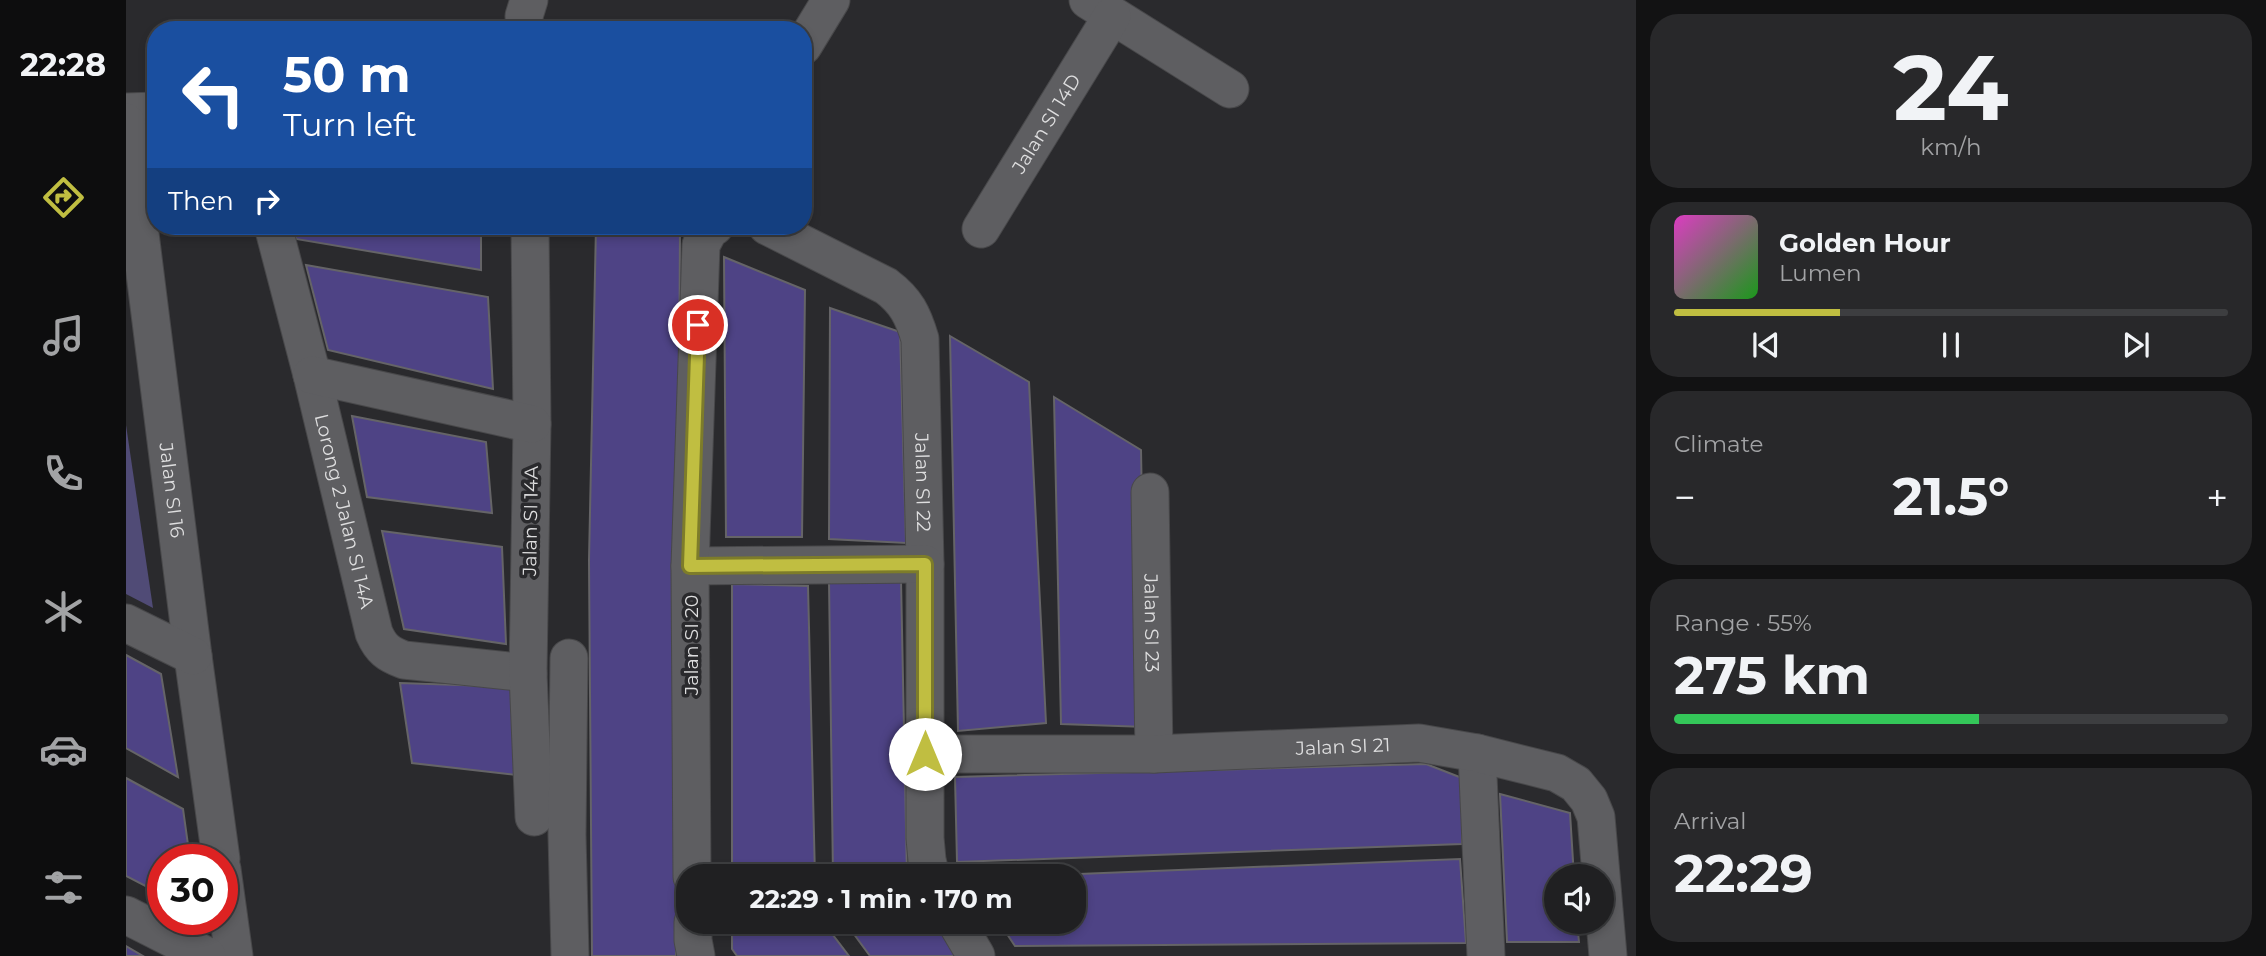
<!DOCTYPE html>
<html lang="en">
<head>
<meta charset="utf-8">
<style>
  :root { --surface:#202022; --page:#28282a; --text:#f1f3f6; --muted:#a2a3a5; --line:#3d3e40; --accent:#c0be41 }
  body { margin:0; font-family:Montserrat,sans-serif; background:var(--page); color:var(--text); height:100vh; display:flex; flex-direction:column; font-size:26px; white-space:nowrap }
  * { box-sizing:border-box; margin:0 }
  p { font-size:23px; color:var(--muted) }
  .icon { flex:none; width:38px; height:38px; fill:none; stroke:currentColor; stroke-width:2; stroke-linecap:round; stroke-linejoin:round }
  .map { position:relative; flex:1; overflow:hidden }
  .drawer { display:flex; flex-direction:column; gap:14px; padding:14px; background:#121213; width:630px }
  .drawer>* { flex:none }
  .hud { position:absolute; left:21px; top:21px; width:665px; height:214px; border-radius:28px; box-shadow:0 4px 10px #0003,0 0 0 2px var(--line); background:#1a4fa0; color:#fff; overflow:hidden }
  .controls { position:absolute; left:1418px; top:864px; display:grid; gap:14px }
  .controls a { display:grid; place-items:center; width:70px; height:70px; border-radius:50%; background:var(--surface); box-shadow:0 4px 10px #0003,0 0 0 2px var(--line); font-size:35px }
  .speed { position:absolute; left:21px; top:844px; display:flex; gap:14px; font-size:35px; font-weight:700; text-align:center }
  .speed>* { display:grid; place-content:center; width:91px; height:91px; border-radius:50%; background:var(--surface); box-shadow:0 4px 10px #0003,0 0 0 2px var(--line); line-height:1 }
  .speed .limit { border:10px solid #d22; background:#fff; color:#111 }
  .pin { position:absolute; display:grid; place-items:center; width:60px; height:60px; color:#fff; margin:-30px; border:4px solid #fff; border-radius:50%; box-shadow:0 2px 7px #0007 }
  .me { position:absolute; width:77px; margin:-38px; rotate:0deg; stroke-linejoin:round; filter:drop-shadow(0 0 5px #0008) }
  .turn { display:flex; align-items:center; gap:24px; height:147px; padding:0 21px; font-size:32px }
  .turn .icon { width:91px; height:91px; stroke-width:2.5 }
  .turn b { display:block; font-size:49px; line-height:60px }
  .then { display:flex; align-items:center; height:66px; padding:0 21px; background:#0003; gap:14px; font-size:26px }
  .big { font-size:52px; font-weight:700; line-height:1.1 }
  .drawer .tile { flex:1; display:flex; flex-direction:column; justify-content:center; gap:10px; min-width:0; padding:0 24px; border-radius:28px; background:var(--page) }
  .drawer .dial { align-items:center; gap:0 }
  .dial b { font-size:91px; line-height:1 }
  .song { display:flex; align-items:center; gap:21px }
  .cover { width:84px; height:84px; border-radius:10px; background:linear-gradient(135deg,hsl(310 70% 55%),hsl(120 70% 35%)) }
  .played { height:7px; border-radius:4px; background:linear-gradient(90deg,var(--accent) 30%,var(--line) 30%) }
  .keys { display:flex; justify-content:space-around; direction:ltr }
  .heat { display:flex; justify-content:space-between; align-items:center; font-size:38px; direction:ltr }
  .charge { height:10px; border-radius:5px; background:linear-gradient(90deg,#34c759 55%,var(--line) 0) }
  .trip { position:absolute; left:550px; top:864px; width:410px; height:70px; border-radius:28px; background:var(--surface); box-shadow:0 4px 10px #0003,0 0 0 2px var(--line); font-weight:700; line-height:70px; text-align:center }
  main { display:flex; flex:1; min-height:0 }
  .tab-bar { display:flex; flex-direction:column; width:126px; justify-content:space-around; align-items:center; background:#0d0d0e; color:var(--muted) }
  .tab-bar .icon { width:49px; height:49px }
  .tab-bar .active { color:var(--accent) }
  .tab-bar b { font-size:32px; color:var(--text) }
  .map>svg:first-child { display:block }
</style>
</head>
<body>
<main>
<nav class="tab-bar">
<b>22:28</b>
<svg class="icon active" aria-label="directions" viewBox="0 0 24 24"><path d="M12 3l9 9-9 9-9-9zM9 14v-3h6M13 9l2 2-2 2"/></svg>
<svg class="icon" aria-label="music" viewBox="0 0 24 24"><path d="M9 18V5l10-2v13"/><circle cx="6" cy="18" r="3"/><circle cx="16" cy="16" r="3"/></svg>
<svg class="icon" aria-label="phone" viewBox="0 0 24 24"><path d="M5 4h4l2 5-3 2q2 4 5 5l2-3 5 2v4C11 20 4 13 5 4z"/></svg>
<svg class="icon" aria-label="climate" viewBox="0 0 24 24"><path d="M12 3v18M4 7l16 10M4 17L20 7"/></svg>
<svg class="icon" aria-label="car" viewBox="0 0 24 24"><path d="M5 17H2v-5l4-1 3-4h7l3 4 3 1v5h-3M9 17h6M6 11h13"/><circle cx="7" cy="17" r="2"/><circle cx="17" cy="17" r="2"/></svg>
<svg class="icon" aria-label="filters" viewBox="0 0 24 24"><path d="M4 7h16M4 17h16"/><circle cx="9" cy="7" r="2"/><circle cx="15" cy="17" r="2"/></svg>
</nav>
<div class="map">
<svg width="1510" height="956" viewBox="0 0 1510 956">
  <rect width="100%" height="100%" fill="#2a2a2d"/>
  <path fill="#504b76" d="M 0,425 L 27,608 L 0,594 Z"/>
  <g fill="#4e4385" stroke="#656467" stroke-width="2">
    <path d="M 168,226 L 355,226 L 355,270 L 170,239 Z"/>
    <path d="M 470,226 L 554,226 L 550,956 L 466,956 L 463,560 Z"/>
    <path d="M 598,257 L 679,290 L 676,537 L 600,537 Z"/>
    <path d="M 180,265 L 362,297 L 367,389 L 202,350 Z"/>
    <path d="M 704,308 L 774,332 L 780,543 L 703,539 Z"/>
    <path d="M 824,336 L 903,382 L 920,723 L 832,731 Z"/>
    <path d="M 928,397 L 1015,450 L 1020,727 L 935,724 Z"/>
    <path d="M 226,416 L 360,442 L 366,513 L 241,497 Z"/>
    <path d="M 256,531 L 376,547 L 380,644 L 278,629 Z"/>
    <path d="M 703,580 L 775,580 L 781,877 L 707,877 Z"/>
    <path d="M 606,584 L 682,586 L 689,877 L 606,877 Z"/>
    <path d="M 0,655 L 35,674 L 52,777 L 0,748 Z"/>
    <path d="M 274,683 L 389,687 L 390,775 L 286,763 Z"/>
    <path d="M 1300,764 L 1336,778 L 1336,844 L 831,862 L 829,777 Z"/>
    <path d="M 0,778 L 57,809 L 64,859 L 37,859 L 37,895 L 0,876 Z"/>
    <path d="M 1374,794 L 1444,813 L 1448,877 L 1430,877 L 1430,922 L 1451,922 L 1453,942 L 1381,942 Z"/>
    <path d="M 1334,859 L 1340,943 L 889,946 L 873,922 L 947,922 L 947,877 L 875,877 Z"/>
    <path d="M 606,922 L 697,922 L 723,956 L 611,956 L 606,949 Z"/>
    <path d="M 719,922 L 812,922 L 837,956 L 744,956 Z"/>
    <path d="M 0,946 L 17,956 L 0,956 Z"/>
  </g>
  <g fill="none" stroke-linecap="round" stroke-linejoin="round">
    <g stroke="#48484a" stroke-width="39">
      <g id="minor">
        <path d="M 962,0 L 1104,89"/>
        <path d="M 399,30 L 398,16 L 403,0"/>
        <path d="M 677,46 L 705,0"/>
        <path d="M 0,112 L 30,111"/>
        <path id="s1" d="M 0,122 L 67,656 L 95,859"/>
        <path id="s2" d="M 147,226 L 186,375 L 248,633 C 255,649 262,654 278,660 L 402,673"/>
        <path d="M 404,226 L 406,424 L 402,673 L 408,817"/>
        <path id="s3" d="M 641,226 L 760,286 C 780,301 787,315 794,339 L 799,564 L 799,838 L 801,860 L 805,877"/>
        <path id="s4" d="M 855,229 L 986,16"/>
        <path d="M 186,375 L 406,424"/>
        <path id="s5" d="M 1024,492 L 1028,754"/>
        <path d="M 564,566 L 799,564"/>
        <path d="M 0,623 L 67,656"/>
        <path d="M 443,658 L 441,835 L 444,956"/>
        <path d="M 1351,753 L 1360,956"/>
        <path id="s6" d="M 799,754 L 1028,754 L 1293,743 L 1351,753 L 1431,773 L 1450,784 L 1463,800 L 1470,817 L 1482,956"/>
        <path d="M 96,869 L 108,956"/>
        <path d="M 566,877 L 564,566 L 575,245 L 583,230 L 589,226"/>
        <path d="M 0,915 L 81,956"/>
        <path d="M 567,922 L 567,940 L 570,956"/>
        <path d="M 830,922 L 850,956"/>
      </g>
    </g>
    <use href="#minor" stroke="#5e5e61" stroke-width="37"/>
  </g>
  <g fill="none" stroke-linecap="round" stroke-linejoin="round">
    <g stroke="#7d7c2a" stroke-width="18">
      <path id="route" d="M 572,325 L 564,566 L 799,564 L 799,754"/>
    </g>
    <use href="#route" stroke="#c0be41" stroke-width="12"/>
  </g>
  <g text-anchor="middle" stroke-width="7" stroke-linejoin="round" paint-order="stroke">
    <g font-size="19" fill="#dededf" stroke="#2a2a2d">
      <text dy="7" stroke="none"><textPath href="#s4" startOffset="124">Jalan SI 14D</textPath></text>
      <text dy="7" stroke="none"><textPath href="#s3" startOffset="341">Jalan SI 22</textPath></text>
      <text dy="7" stroke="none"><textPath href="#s1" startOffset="371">Jalan SI 16</textPath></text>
      <text dy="7" stroke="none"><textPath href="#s2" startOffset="294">Lorong 2 Jalan SI 14A</textPath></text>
      <text transform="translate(404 521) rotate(-89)" y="7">Jalan SI 14A</text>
      <text dy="7" stroke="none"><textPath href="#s5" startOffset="131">Jalan SI 23</textPath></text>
      <text transform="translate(565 645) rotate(-90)" y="7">Jalan SI 20</text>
      <text dy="7" stroke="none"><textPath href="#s6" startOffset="418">Jalan SI 21</textPath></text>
    </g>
  </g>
</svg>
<div class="controls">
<a><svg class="icon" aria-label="sound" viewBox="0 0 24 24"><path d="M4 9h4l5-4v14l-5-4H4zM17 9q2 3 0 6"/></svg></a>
</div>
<div class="speed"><div class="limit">30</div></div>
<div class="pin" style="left:572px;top:325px;background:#d93025"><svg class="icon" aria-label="arrive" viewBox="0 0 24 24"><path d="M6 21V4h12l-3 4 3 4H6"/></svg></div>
<svg class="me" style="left:799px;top:754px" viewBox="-20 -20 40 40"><circle r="19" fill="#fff"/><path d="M0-13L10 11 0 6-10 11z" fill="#c0be41"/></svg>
<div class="trip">22:29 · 1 min · 170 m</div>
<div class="hud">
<div class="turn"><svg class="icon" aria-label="left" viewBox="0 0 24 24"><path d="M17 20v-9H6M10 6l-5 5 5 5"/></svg><div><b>50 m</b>Turn left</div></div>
<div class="then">Then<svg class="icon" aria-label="right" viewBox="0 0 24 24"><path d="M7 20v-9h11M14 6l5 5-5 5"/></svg></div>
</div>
</div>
<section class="drawer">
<div class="tile dial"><b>24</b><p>km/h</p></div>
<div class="tile">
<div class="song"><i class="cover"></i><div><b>Golden Hour</b><p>Lumen</p></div></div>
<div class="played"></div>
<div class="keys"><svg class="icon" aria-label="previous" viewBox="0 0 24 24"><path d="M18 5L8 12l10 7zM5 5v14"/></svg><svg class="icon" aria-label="pause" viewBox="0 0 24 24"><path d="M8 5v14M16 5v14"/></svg><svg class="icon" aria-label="next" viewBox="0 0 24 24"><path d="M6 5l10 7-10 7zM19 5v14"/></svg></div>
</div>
<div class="tile"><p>Climate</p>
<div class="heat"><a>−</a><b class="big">21.5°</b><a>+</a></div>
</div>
<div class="tile"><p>Range · 55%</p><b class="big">275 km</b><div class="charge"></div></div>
<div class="tile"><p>Arrival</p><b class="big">22:29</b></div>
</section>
</main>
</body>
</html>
